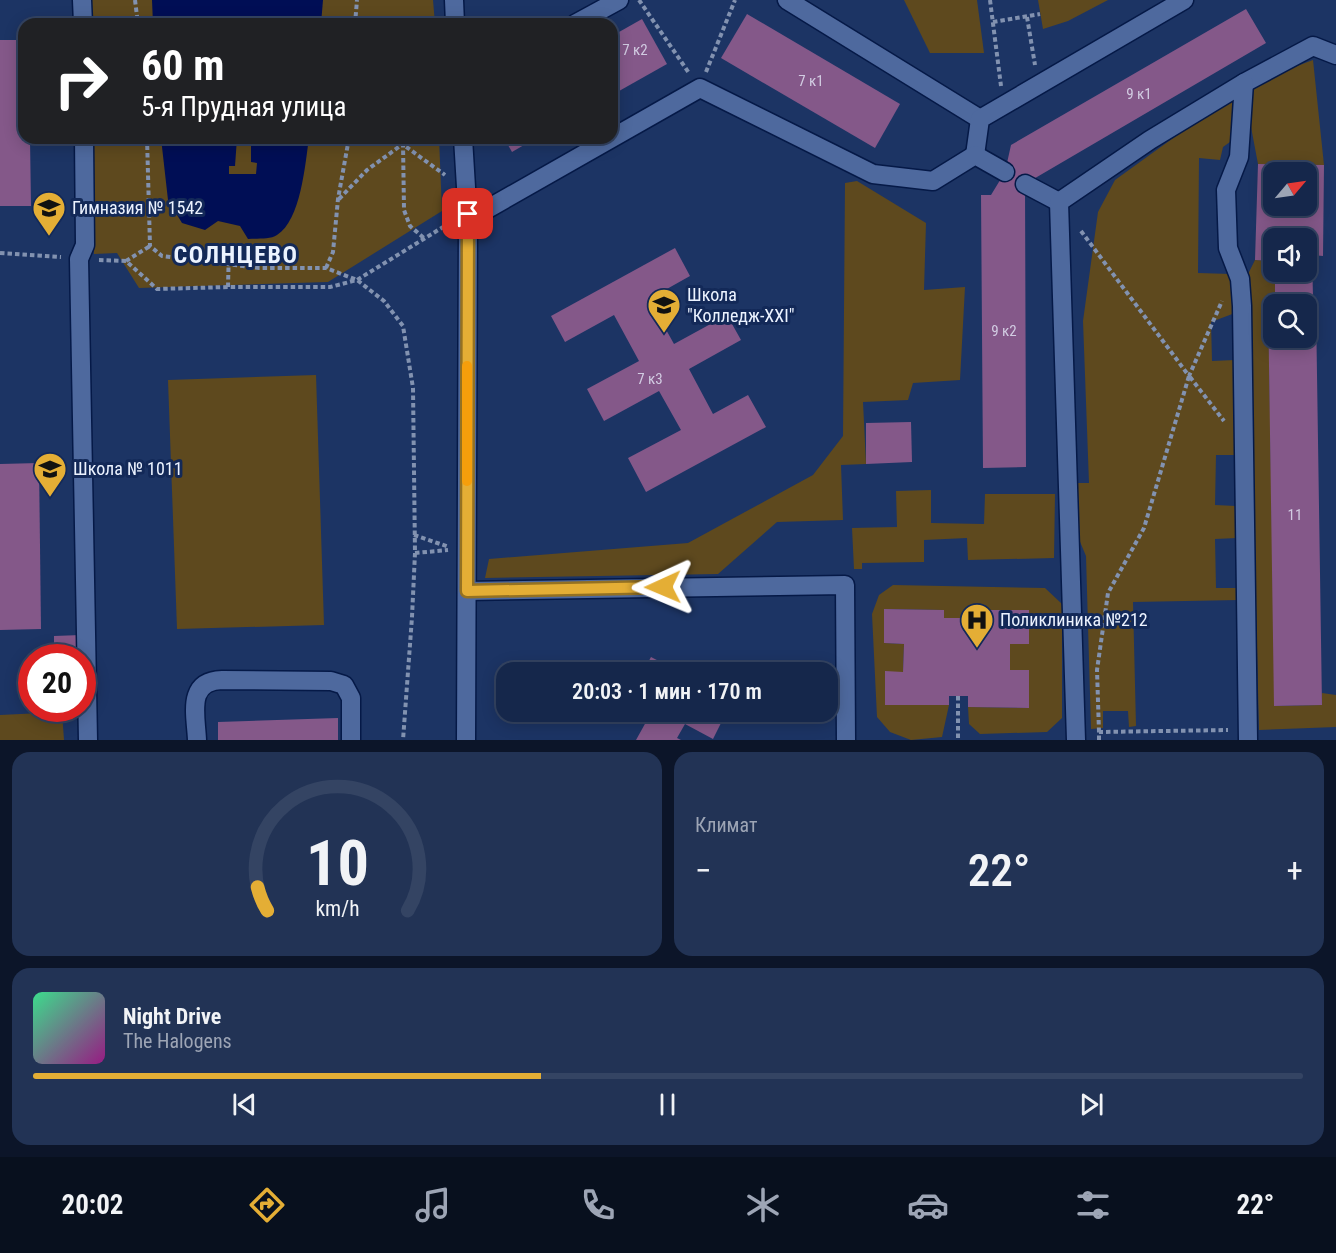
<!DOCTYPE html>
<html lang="ru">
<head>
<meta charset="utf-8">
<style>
  :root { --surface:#15274b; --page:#235; --text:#f1f3f6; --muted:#9da5b5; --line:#344463; --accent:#e4ae35 }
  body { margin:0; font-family:"Roboto Condensed",sans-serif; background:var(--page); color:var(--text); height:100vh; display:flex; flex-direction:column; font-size:22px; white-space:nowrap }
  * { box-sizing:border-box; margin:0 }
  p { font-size:20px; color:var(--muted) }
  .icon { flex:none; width:33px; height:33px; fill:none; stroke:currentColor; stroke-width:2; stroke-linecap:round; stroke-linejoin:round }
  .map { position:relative; height:740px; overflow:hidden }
  .sheet { display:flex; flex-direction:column; gap:12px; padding:12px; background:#0c1529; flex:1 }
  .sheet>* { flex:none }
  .banner { position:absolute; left:18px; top:18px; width:600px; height:126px; border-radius:18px; box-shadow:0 3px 15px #0003,0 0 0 2px var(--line); background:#202124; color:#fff; overflow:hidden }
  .needle { width:39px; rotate:61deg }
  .buttons { position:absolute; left:1263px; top:162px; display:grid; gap:12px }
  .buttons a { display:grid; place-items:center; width:54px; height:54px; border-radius:12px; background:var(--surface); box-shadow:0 3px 15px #0003,0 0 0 2px var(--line); font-size:30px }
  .speed { position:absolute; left:18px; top:644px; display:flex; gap:12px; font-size:30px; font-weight:700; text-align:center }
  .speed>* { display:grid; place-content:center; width:78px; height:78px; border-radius:50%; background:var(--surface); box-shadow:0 3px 15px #0003,0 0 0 2px var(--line); line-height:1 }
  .speed .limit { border:9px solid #d22; background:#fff; color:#111 }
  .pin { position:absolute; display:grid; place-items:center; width:51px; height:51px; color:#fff; margin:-26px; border-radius:12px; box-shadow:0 3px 9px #0006 }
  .me { position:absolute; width:66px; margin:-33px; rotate:269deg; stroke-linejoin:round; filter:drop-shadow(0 0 4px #0008) }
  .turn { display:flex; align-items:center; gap:21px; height:126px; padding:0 24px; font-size:27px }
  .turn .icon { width:78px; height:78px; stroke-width:2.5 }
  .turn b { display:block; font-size:42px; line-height:51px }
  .big { font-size:45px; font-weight:600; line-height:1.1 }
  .sheet .tile { flex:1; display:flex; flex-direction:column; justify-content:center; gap:9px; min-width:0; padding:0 21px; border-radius:18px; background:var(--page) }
  .sheet .dial { align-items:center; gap:0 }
  .dial svg { height:156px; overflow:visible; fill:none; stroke:var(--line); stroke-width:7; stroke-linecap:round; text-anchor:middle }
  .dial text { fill:var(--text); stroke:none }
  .song { display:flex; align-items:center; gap:18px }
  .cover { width:72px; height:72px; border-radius:9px; background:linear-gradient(135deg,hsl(150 70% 55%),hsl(310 70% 35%)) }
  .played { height:6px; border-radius:3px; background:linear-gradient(90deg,var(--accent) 40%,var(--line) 40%) }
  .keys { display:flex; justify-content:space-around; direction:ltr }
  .heat { display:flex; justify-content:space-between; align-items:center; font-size:33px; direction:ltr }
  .sheet .tiles { flex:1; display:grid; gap:12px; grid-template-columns:1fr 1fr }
  .tile:last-child { grid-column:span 2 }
  .trip { position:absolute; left:496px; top:662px; width:342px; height:60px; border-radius:18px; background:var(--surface); box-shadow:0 3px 15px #0003,0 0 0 2px var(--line); font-weight:600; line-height:60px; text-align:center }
  .dock { display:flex; height:96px; justify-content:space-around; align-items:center; background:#08101e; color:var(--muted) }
  .dock .icon { width:42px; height:42px }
  .dock .selected { color:var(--accent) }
  .dock b { font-size:27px; color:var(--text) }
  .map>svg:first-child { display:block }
</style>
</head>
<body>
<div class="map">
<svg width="1336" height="740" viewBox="0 0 1336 740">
  <rect width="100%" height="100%" fill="#1c3464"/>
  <g fill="#5e491e">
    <path d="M 90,0 L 433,0 L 435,24 L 91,24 Z"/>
    <path d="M 904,0 L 977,0 L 984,53 L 930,53 Z"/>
    <path d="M 1038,0 L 1108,0 L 1068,21 L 1043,29 Z"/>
    <path d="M 1313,60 L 1324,165 L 1258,164 L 1251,127 L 1223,147 L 1220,160 L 1199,158 L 1198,273 L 1231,274 L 1235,313 L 1211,322 L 1212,361 L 1235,360 L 1236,455 L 1216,455 L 1215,505 L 1236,506 L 1237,538 L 1215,539 L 1216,588 L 1238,588 L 1239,600 L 1133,602 L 1136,726 L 1129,727 L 1128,711 L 1103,711 L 1103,728 L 1091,729 L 1086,556 L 1073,525 L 1073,483 L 1089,483 L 1083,321 L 1098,212 L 1115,180 L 1176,136 L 1243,93 L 1281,72 Z"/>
    <path d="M 92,138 L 439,138 L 442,211 L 328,282 L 139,288 L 117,253 L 94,254 Z"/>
    <path d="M 857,181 L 926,223 L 924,290 L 965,287 L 960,380 L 913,383 L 908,400 L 863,402 L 866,464 L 841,465 L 843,520 L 777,522 L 718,574 L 485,578 L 489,559 L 688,543 L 813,475 L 843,436 L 845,183 Z"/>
    <path d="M 1255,260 L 1273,261 L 1274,272 L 1275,272 L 1275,297 L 1268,298 L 1275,706 L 1322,705 L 1322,693 L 1336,695 L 1336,727 L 1259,730 L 1248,274 Z"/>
    <path d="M 316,375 L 324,625 L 177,629 L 168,380 Z"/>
    <path d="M 931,490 L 931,523 L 984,524 L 985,494 L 1055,494 L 1054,558 L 968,560 L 967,538 L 924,540 L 924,562 L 862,563 L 862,569 L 854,569 L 852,528 L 897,527 L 896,491 Z"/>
    <path d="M 893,585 L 1045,588 L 1062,604 L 1062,718 L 1047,732 L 980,734 L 969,724 L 968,707 L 1029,708 L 1029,670 L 1010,670 L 1010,644 L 1029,644 L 1029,610 L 970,610 L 970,618 L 944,618 L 944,610 L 885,609 L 884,643 L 904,644 L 903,672 L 885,672 L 885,704 L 949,705 L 942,737 L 911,740 L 890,732 L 877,717 L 872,614 L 879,595 Z"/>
    <path d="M 62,712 L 64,740 L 0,740 L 0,715 Z"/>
  </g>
  <g fill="#000e55">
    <path d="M 152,0 L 323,0 L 321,24 L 153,24 Z"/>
    <path d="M 161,138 L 237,138 L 235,166 L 229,166 L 229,174 L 256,174 L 257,163 L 251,162 L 251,138 L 309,138 C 305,165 301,220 277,235 C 270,240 257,238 248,239 L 240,226 L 218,221 L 205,230 L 182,223 L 168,200 Z"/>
  </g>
  <g fill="#845889" fill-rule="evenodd">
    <path d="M 1246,9 L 1266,43 L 1025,184 L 1026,467 L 983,468 L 981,195 L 991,195 L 1005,172 L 1011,145 Z"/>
    <path d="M 747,14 L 900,104 L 875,148 L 721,58 Z"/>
    <path d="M 642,19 L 667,64 L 612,95 L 612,36 Z"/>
    <path d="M 0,40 L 24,40 L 24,138 L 30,138 L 31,206 L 0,206 Z"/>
    <path d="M 504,138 L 536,138 L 512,152 Z"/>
    <path d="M 1258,164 L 1324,165 L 1323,256 L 1312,255 L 1313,297 L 1310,297 L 1310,308 L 1316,308 L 1322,705 L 1274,706 L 1268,298 L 1275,297 L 1275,272 L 1306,272 L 1306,238 L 1274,238 L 1274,261 L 1255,260 ZM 1274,172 L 1306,172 L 1306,206 L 1274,206 ZM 1274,304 L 1306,304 L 1306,338 L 1274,338 Z"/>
    <path d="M 675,248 L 690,276 L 649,299 L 674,344 L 727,315 L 741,340 L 689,369 L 713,414 L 748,395 L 766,427 L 646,492 L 628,458 L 681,430 L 659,391 L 604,421 L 587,389 L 639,361 L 614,315 L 565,342 L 551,316 Z"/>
    <path d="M 911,422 L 912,462 L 866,464 L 866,423 Z"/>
    <path d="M 39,463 L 41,629 L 0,630 L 0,464 Z"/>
    <path d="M 884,609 L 944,610 L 944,618 L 970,618 L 970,610 L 1029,610 L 1029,644 L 1010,644 L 1010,670 L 1029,670 L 1029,708 L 968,707 L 968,696 L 949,696 L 949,705 L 885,705 L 885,671 L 903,672 L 904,644 L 884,643 Z"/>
    <path d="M 81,635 L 82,657 L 54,657 L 54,636 Z"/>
    <path d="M 651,657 L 680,672 L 643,672 Z"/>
    <path d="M 657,711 L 727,711 L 713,739 L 685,724 L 677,738 L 681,740 L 636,740 L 646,722 L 650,724 Z"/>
    <path d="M 338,718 L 338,740 L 218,740 L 218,722 Z"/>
  </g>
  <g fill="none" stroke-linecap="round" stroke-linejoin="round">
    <g stroke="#051947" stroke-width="21">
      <g id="minor">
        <path d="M 82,0 L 83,24"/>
        <path d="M 454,0 L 455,24"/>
        <path d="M 787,0 L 980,119"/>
        <path d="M 575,24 L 619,0"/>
        <path d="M 1244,83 L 1313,46 L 1336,55"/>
        <path d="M 84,138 L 85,245 L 79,259 L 88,740"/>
        <path d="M 463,138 L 468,220 L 466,740"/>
        <path d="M 975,155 L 980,119 L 1184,0"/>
        <path d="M 1025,184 L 1059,202"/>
        <path d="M 468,220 L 700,88 L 873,174 L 933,181 L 975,155 L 1005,172"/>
        <path d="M 467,591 L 845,585 L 846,740"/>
        <path d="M 197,740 C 196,715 186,681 222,680 L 331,681 L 344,685 L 351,698 L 351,740"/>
        <path d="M 1076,740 L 1059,202 L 1150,140 L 1244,83 L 1239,157 L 1226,190 L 1228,248 L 1240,279 L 1242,306 L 1248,740"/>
      </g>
    </g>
    <g stroke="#8292b0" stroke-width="4" stroke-dasharray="4.5 3" stroke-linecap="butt">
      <path d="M 135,0 L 138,24"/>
      <path d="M 639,0 L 689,73"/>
      <path d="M 990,0 L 1001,86"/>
      <path d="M 1027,17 L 1035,65"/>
      <path d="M 993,22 L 1040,14"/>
      <path d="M 355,24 L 357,0"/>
      <path d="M 706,72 L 735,0"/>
      <path d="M 147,138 L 150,246 L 162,256 L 259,268 L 326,268 L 357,280 L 384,301 L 403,326 L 413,388 L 415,553 L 412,617 L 403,740"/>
      <path d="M 394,138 L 445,175"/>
      <path d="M 403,143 L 404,210 L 410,226 L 425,239"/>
      <path d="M 339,199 L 367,170 L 411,138"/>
      <path d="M 1081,231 L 1189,376 L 1222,301"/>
      <path d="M 0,253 L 61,257"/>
      <path d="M 99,260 L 126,261 L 157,289 L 228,287 L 330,287 L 357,280 L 448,224"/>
      <path d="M 126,261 L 150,246"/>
      <path d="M 326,268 L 333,252 L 338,199 L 349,138"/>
      <path d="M 228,287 L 229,246"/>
      <path d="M 1190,377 L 1224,421"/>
      <path d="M 414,535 L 449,547"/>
      <path d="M 415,553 L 448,550"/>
      <path d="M 958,696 L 958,740"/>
      <path d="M 1099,732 L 1097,670 L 1108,593 L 1144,528 L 1189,376"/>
      <path d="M 1099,740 L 1099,732 L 1228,730"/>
    </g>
    <use href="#minor" stroke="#4e699e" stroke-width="18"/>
  </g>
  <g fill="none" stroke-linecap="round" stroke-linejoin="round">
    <g stroke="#947122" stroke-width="15">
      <path id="route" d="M 468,214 L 467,591 L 663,587"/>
    </g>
    <use href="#route" stroke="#e4ae35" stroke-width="10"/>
    <path stroke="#f59e0b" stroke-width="10" d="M 467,481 L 467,366"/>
  </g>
  <defs>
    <g id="school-pin" transform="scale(1.725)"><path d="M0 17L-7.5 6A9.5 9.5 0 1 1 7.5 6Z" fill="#e4ae35" stroke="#132958"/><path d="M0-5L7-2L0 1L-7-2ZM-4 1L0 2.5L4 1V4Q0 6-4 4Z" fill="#111"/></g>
    <g id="hospital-pin" transform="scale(1.725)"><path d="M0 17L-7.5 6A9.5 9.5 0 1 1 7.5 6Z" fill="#e4ae35" stroke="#132958"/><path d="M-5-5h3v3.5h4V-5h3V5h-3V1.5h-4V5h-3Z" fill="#111"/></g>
  </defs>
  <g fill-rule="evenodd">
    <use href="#school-pin" x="49" y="208"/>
    <use href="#school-pin" x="664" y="305"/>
    <use href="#school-pin" x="50" y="469"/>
    <use href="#hospital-pin" x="977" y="620"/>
  </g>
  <g text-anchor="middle" stroke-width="6" stroke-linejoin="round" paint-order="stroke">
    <g font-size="15" fill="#d2cce2">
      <text x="635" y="55">7 к2</text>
      <text x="811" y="86">7 к1</text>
      <text x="1139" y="99">9 к1</text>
      <text x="1004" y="336">9 к2</text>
      <text x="650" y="384">7 к3</text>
      <text x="1295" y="520">11</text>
    </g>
    <g font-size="18" fill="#ecf3ff" stroke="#132958" text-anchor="start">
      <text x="72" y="214">Гимназия № 1542</text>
      <text x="687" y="301">Школа<tspan x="687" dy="21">"Колледж-XXI"</tspan></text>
      <text x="73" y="475">Школа № 1011</text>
      <text x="1000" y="626">Поликлиника №212</text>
    </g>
    <g font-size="24" font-weight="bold" letter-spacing="1.5" fill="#ecf3ff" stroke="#132958">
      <text x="236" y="263">СОЛНЦЕВО</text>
    </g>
  </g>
</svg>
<div class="buttons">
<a><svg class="needle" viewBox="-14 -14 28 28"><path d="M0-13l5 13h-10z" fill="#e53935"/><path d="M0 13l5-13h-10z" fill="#9da5b5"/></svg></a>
<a><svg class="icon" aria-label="sound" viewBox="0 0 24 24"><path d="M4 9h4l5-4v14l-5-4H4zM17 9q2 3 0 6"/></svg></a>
<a><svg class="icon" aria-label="search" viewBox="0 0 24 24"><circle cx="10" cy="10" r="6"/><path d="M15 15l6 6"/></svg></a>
</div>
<div class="speed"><div class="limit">20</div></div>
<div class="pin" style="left:468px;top:214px;background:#d93025"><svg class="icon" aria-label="arrive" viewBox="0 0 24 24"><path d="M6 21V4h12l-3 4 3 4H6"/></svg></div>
<svg class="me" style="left:663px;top:587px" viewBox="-20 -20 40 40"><path d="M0-17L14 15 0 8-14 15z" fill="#e4ae35" stroke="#fff" stroke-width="4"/></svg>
<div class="trip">20:03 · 1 мин · 170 m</div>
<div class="banner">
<div class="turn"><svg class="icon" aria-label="right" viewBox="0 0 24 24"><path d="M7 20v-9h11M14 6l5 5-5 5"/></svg><div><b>60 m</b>5-я Прудная улица</div></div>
</div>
</div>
<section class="sheet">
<div class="tiles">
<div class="tile dial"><svg viewBox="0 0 100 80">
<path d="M14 69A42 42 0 1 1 86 69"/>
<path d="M14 69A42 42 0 0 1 9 57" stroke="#e4ae35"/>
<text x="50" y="56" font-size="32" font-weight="700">10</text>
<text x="50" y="72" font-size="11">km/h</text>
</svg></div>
<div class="tile"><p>Климат</p>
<div class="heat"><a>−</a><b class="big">22°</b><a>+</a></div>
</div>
<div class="tile">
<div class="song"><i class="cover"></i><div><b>Night Drive</b><p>The Halogens</p></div></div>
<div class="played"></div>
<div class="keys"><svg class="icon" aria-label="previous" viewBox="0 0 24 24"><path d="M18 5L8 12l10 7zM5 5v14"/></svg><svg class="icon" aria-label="pause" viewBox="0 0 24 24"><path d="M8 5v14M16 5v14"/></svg><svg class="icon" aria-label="next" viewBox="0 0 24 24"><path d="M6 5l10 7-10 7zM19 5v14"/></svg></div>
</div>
</div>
</section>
<nav class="dock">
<b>20:02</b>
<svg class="icon selected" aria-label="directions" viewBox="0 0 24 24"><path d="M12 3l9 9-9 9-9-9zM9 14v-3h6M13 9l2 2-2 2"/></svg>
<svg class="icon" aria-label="music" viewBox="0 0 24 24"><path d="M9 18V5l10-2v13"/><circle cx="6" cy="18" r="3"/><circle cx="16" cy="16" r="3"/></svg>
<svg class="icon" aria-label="phone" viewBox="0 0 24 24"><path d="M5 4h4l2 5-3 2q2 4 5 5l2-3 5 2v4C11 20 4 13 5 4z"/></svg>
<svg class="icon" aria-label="climate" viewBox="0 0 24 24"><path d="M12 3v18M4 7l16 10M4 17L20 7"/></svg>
<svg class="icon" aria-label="car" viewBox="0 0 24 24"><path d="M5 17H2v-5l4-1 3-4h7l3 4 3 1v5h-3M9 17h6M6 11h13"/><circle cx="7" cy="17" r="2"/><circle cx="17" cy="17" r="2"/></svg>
<svg class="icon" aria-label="filters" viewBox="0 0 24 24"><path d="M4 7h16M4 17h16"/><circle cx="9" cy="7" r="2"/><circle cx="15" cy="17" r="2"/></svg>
<b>22°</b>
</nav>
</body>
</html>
